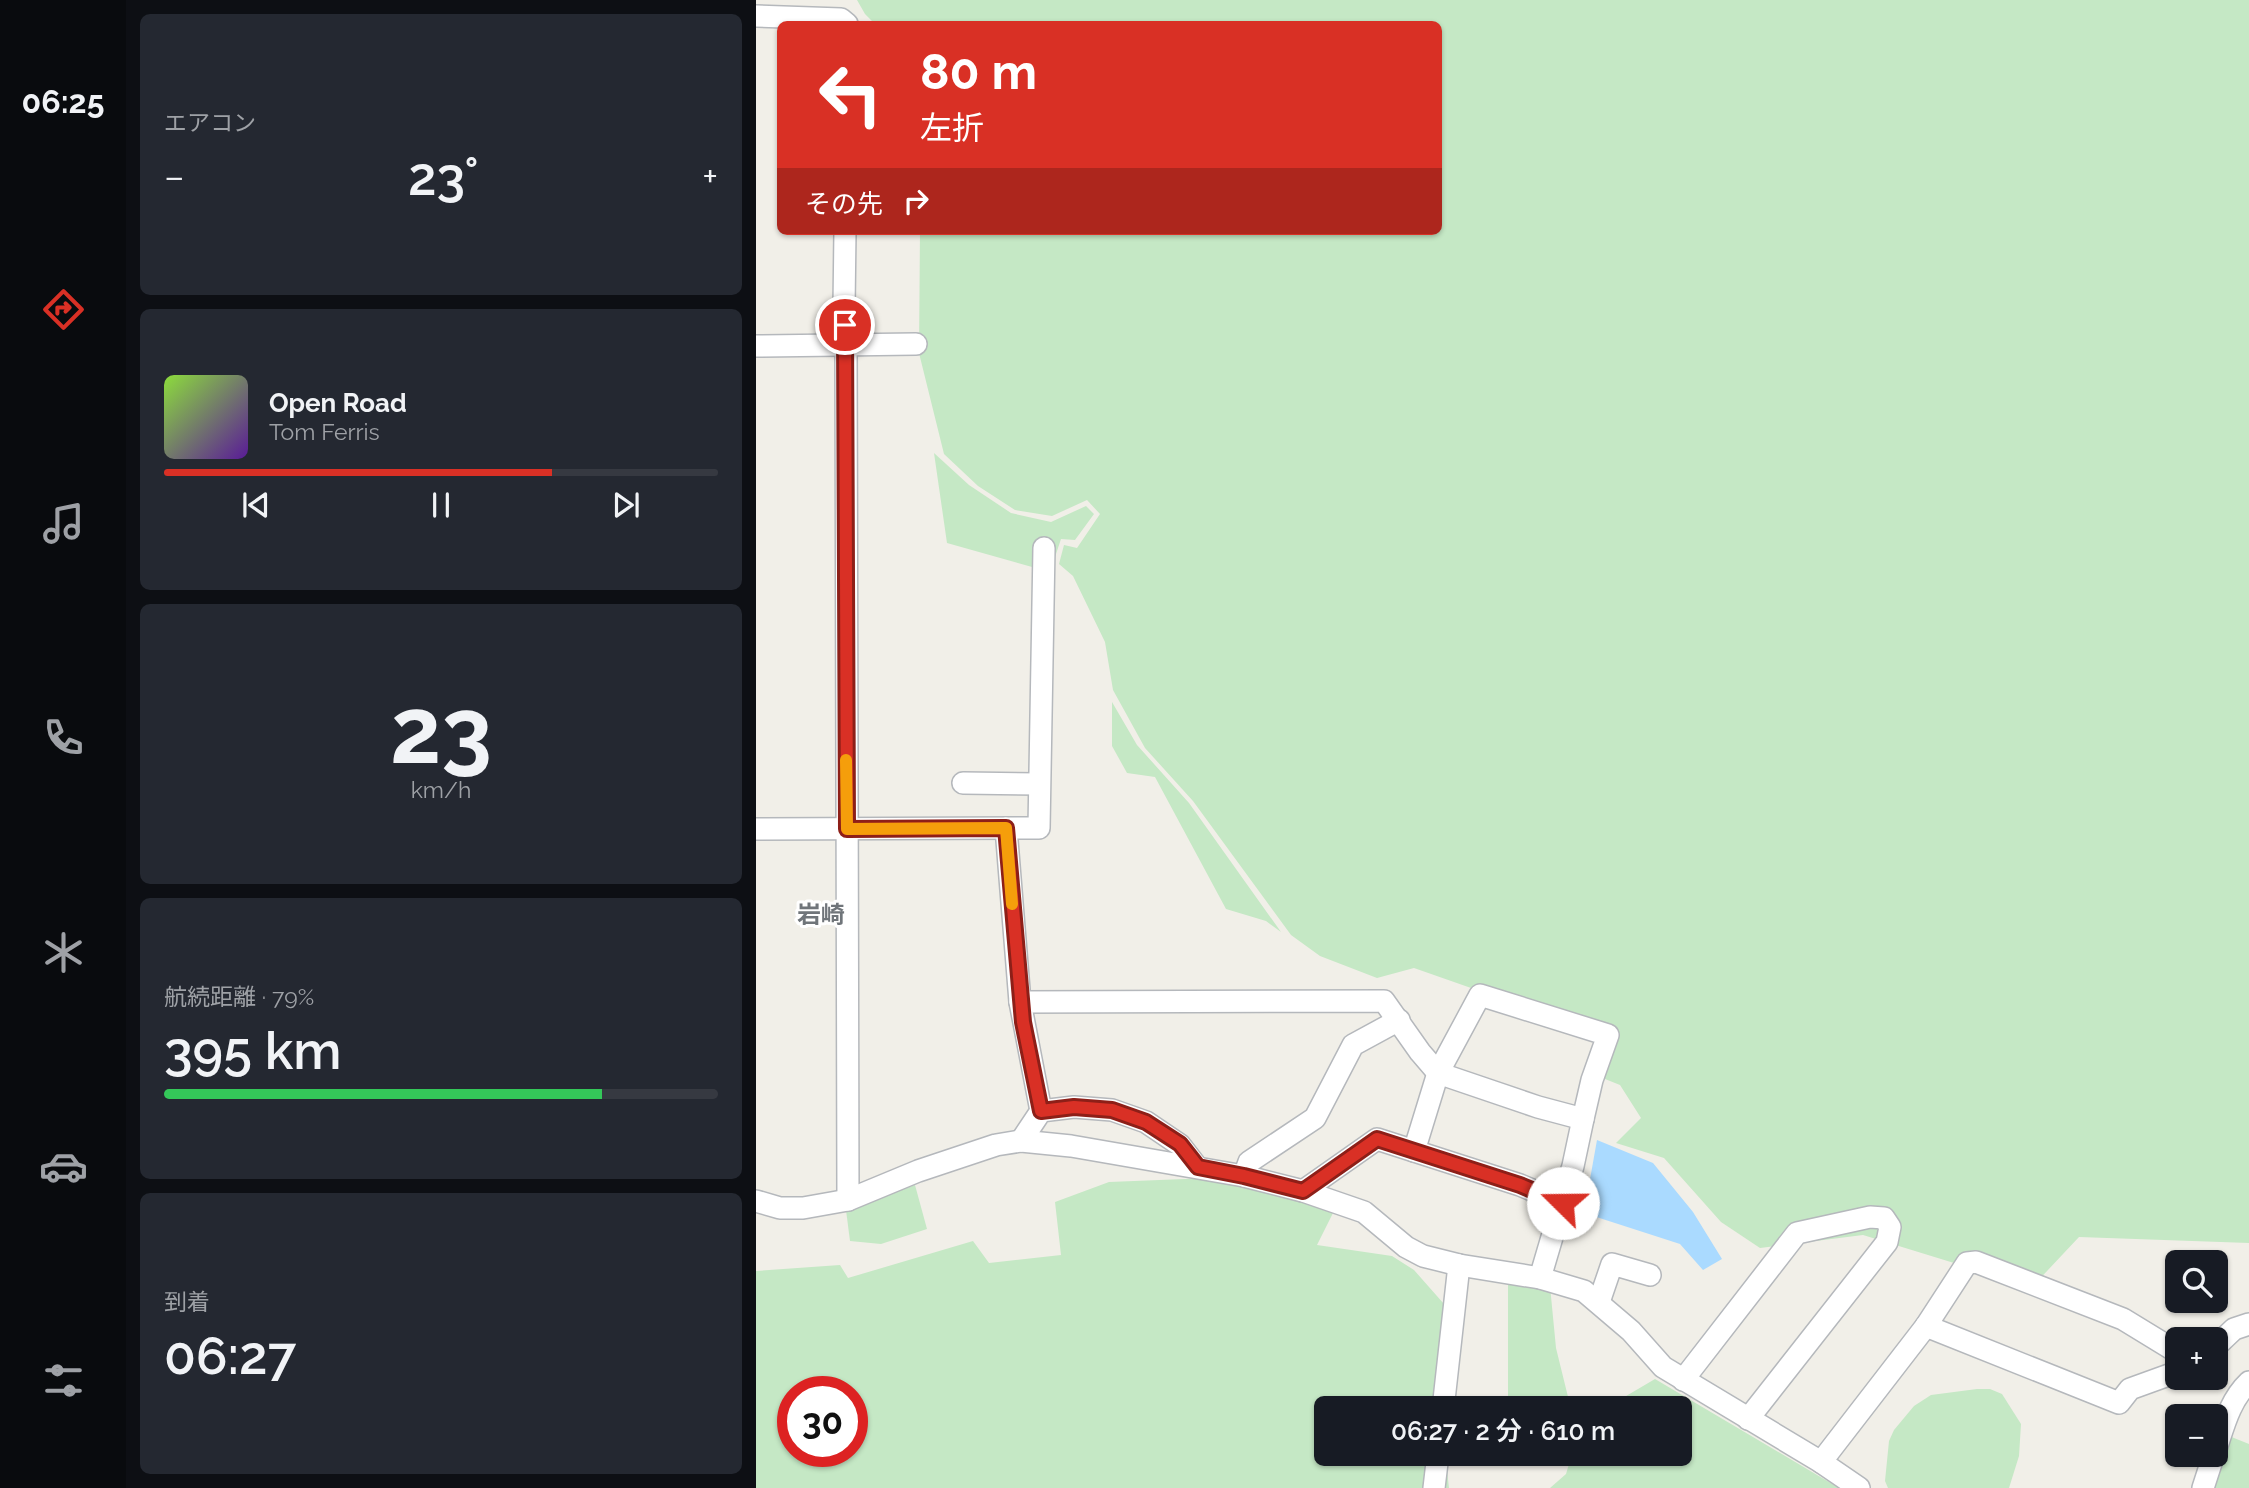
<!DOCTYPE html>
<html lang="ja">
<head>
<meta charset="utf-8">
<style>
  :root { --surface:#171b24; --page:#242831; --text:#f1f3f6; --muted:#9ea1a6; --line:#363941; --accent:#d93025 }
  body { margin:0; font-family:Raleway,"Noto Sans JP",sans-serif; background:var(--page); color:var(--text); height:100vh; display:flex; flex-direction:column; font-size:26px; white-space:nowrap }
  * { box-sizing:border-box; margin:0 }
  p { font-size:23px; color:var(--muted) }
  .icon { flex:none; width:38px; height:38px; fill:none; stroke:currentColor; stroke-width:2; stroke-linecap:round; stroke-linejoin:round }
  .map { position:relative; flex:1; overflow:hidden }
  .panel { display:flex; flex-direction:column; gap:14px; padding:14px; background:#0d0f14; width:630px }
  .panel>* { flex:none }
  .banner { position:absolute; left:21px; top:21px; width:665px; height:214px; border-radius:10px; box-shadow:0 2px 5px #0004; background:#d93025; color:#fff; overflow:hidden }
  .controls { position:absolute; left:1409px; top:1250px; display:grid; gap:14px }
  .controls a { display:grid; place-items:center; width:63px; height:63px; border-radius:10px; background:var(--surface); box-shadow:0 2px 5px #0004; font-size:35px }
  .speed { position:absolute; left:21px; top:1376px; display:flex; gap:14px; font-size:35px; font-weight:700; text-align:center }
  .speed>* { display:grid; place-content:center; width:91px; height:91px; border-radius:50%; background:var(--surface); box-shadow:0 2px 5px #0004; line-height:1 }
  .speed .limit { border:10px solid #d22; background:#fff; color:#111 }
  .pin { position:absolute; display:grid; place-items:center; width:60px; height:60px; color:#fff; margin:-30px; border:4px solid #fff; border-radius:50%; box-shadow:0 2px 7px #0007 }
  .me { position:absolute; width:77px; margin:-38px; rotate:292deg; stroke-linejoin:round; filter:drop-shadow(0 0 5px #0008) }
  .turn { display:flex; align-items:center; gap:24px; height:147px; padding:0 28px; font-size:32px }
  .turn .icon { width:91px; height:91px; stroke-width:2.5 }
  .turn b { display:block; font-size:49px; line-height:60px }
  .then { display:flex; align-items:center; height:66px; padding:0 28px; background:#0003; gap:14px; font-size:26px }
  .big { font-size:52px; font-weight:600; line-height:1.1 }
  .panel .tile { flex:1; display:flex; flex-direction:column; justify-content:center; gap:10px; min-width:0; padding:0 24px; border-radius:10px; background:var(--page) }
  .panel .dial { align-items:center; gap:0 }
  .dial b { font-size:91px; line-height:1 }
  .song { display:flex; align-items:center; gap:21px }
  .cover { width:84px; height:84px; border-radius:10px; background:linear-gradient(135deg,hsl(90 70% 55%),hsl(270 70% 35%)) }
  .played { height:7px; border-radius:4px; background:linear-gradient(90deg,var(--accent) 70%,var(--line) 70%) }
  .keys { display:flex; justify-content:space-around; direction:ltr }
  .heat { display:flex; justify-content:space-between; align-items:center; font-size:38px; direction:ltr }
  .charge { height:10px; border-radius:5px; background:linear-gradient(90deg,#34c759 79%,var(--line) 0) }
  .trip { position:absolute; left:558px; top:1396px; width:378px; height:70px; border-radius:10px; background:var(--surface); box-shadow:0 2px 5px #0004; font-weight:600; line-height:70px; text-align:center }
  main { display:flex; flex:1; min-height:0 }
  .dock { display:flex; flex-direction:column; width:126px; justify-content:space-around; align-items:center; background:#090b0e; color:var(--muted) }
  .dock .icon { width:49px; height:49px }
  .dock .on { color:var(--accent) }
  .dock b { font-size:32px; color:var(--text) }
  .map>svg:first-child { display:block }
</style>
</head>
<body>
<main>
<nav class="dock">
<b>06:25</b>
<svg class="icon on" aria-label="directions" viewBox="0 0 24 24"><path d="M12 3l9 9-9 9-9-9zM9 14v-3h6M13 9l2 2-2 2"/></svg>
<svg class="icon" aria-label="music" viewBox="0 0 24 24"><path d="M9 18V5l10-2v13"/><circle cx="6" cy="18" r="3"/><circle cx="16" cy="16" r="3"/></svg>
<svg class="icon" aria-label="phone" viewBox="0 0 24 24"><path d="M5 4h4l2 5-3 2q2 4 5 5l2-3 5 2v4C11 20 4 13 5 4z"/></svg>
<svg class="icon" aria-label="climate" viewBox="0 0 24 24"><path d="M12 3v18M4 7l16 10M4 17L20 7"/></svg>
<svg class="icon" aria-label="car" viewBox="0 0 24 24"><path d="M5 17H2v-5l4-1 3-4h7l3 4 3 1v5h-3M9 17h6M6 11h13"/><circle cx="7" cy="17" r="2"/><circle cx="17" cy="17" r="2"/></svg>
<svg class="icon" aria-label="filters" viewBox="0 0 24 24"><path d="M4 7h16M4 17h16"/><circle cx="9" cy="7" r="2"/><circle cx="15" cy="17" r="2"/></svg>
</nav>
<section class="panel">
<div class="tile"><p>エアコン</p>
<div class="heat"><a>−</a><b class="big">23°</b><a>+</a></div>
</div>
<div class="tile">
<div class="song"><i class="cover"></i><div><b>Open Road</b><p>Tom Ferris</p></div></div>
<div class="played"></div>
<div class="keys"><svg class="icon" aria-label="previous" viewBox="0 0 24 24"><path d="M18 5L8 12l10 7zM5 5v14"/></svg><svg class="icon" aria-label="pause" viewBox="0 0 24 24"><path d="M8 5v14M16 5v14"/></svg><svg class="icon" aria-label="next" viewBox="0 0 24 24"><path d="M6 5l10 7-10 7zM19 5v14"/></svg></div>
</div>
<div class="tile dial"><b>23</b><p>km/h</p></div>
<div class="tile"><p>航続距離 · 79%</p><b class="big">395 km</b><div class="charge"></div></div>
<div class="tile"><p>到着</p><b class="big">06:27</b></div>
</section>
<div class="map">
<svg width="1493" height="1488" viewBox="0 0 1493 1488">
  <rect width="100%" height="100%" fill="#f1efe8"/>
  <g fill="#c5e8c5" fill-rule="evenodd">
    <path d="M 101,0 L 1493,0 L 1493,1243 L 1323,1237 L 1276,1287 L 1107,1235 L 1004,1248 L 965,1222 L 908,1158 L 860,1143 L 885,1118 L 864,1085 L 844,1077 L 855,1037 L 658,968 L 621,978 L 564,956 L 535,935 L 437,801 L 389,748 L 357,690 L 349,642 L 317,576 L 303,564 L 308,545 L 321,548 L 344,514 L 331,500 L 296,516 L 259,510 L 222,486 L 188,454 L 163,353 L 164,231 L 682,231 L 682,24 L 119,24 L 109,14 Z"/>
    <path d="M 178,453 L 213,485 L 255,513 L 295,522 L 330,506 L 338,514 L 319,540 L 305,539 L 294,572 L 191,543 Z"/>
    <path d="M 356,702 L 381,745 L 433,803 L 525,932 L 510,921 L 470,909 L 399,777 L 371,773 L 356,746 Z"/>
    <path d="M 454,1178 L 578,1211 L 561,1245 L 636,1256 L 658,1270 L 688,1304 L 683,1409 L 570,1409 L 570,1454 L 689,1454 L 693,1488 L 0,1488 L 0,1271 L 84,1265 L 92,1278 L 217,1241 L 233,1263 L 305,1255 L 299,1202 L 353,1182 ZM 37,1391 L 96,1391 L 96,1451 L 37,1451 Z"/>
    <path d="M 159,1185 L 171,1229 L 125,1244 L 94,1241 L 90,1210 Z"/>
    <path d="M 752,1278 L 794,1286 L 800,1348 L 814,1405 L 811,1409 L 752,1409 Z"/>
    <path d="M 899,1379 L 1083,1488 L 794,1488 L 810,1474 L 816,1454 L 924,1454 L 924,1409 L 848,1409 Z"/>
    <path d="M 1221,1389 L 1234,1389 L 1246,1394 L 1265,1424 L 1263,1456 L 1253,1488 L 1132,1488 L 1129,1481 L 1133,1441 L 1138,1430 L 1158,1406 L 1175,1395 Z"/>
    <path d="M 1473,1436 L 1493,1444 L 1493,1488 L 1454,1488 Z"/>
  </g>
  <path fill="#aadaff" d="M 841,1140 L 897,1163 L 937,1212 L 966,1259 L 947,1270 L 924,1244 L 828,1213 Z"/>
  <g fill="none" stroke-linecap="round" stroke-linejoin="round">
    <g stroke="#b5b8bc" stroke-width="24">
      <g id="minor">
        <path d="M 0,16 L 85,19 L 91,24"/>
        <path d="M 89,231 L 88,307 L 90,344 L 92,1200"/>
        <path d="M 0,346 L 160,344"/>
        <path d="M 207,783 L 283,784"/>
        <path d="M 250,828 L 264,1002 L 628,1001 L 664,1052 L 682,1073 L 782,1107 L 827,1119 L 817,1166 L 784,1278"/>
        <path d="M 0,829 L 283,828 L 288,548"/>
        <path d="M 264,1002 L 285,1111"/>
        <path d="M 265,1141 L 285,1111 L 318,1107 L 356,1110 L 390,1122 L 424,1145 L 441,1167"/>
        <path d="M 658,1151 L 682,1073 L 724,995 L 852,1035 L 836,1080 L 827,1119"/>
        <path d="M 488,1176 L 493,1162 L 559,1118 L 597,1045 L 643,1020"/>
        <path d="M 547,1191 L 621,1139 L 764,1185 L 807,1203"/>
        <path d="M 0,1201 L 24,1208 L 47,1208 L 92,1200 L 162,1171 L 240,1145 L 265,1141 L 315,1146 L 488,1176 L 547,1191 L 608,1212 L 650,1247 L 667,1256 L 703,1265 L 784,1278 L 828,1291 L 875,1331 L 907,1367 L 1065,1462 L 1103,1488"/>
        <path d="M 843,1302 L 856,1264 L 894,1275"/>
        <path d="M 1170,1326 L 1363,1403 L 1374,1389 L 1421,1372"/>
        <path d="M 1460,1346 L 1478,1329 L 1493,1324"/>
        <path d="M 927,1380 L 1041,1233 L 1114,1217 L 1128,1218 L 1134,1227 L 1131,1242 L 992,1419"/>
        <path d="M 687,1409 L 703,1265"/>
        <path d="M 1460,1449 C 1468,1425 1474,1400 1493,1382"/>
        <path d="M 1065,1462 L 1170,1326 L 1211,1263 L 1220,1262 L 1367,1319 L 1421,1352"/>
        <path d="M 678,1488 L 682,1454"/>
        <path d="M 1447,1488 L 1458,1454"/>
      </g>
    </g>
    <use href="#minor" stroke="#fff" stroke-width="21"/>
  </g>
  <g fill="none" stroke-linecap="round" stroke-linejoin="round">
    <g stroke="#8d1f18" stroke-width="18">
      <path id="route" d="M 89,325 L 91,829 L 250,828 L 267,1022 L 285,1111 L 318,1107 L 356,1110 L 390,1122 L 424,1144 L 442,1167 L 488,1176 L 547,1191 L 621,1139 L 764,1185 L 807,1203"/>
    </g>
    <use href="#route" stroke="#d93025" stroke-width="12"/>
    <path stroke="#f59e0b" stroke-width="12" d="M 90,760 L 91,829 L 250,828 L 256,904"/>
  </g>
  <g text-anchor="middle" stroke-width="6" stroke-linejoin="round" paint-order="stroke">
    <g font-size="24" font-weight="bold" fill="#70757a" stroke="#fff">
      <text x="65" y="923">岩崎</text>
    </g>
  </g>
</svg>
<div class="controls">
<a><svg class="icon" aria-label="search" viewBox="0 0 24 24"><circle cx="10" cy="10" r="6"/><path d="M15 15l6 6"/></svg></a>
<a>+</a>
<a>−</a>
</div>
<div class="speed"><div class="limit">30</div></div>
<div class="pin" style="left:89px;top:325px;background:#d93025"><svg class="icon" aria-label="arrive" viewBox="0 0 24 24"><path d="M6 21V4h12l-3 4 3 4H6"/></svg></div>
<svg class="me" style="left:807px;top:1203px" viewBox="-20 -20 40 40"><circle r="19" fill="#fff"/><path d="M0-13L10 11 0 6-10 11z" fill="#d93025"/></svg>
<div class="trip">06:27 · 2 分 · 610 m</div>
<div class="banner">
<div class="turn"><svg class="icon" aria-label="left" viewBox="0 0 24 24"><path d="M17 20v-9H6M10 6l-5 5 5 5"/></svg><div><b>80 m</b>左折</div></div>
<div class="then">その先<svg class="icon" aria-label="right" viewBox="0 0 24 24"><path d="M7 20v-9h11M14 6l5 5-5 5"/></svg></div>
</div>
</div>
</main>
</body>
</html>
